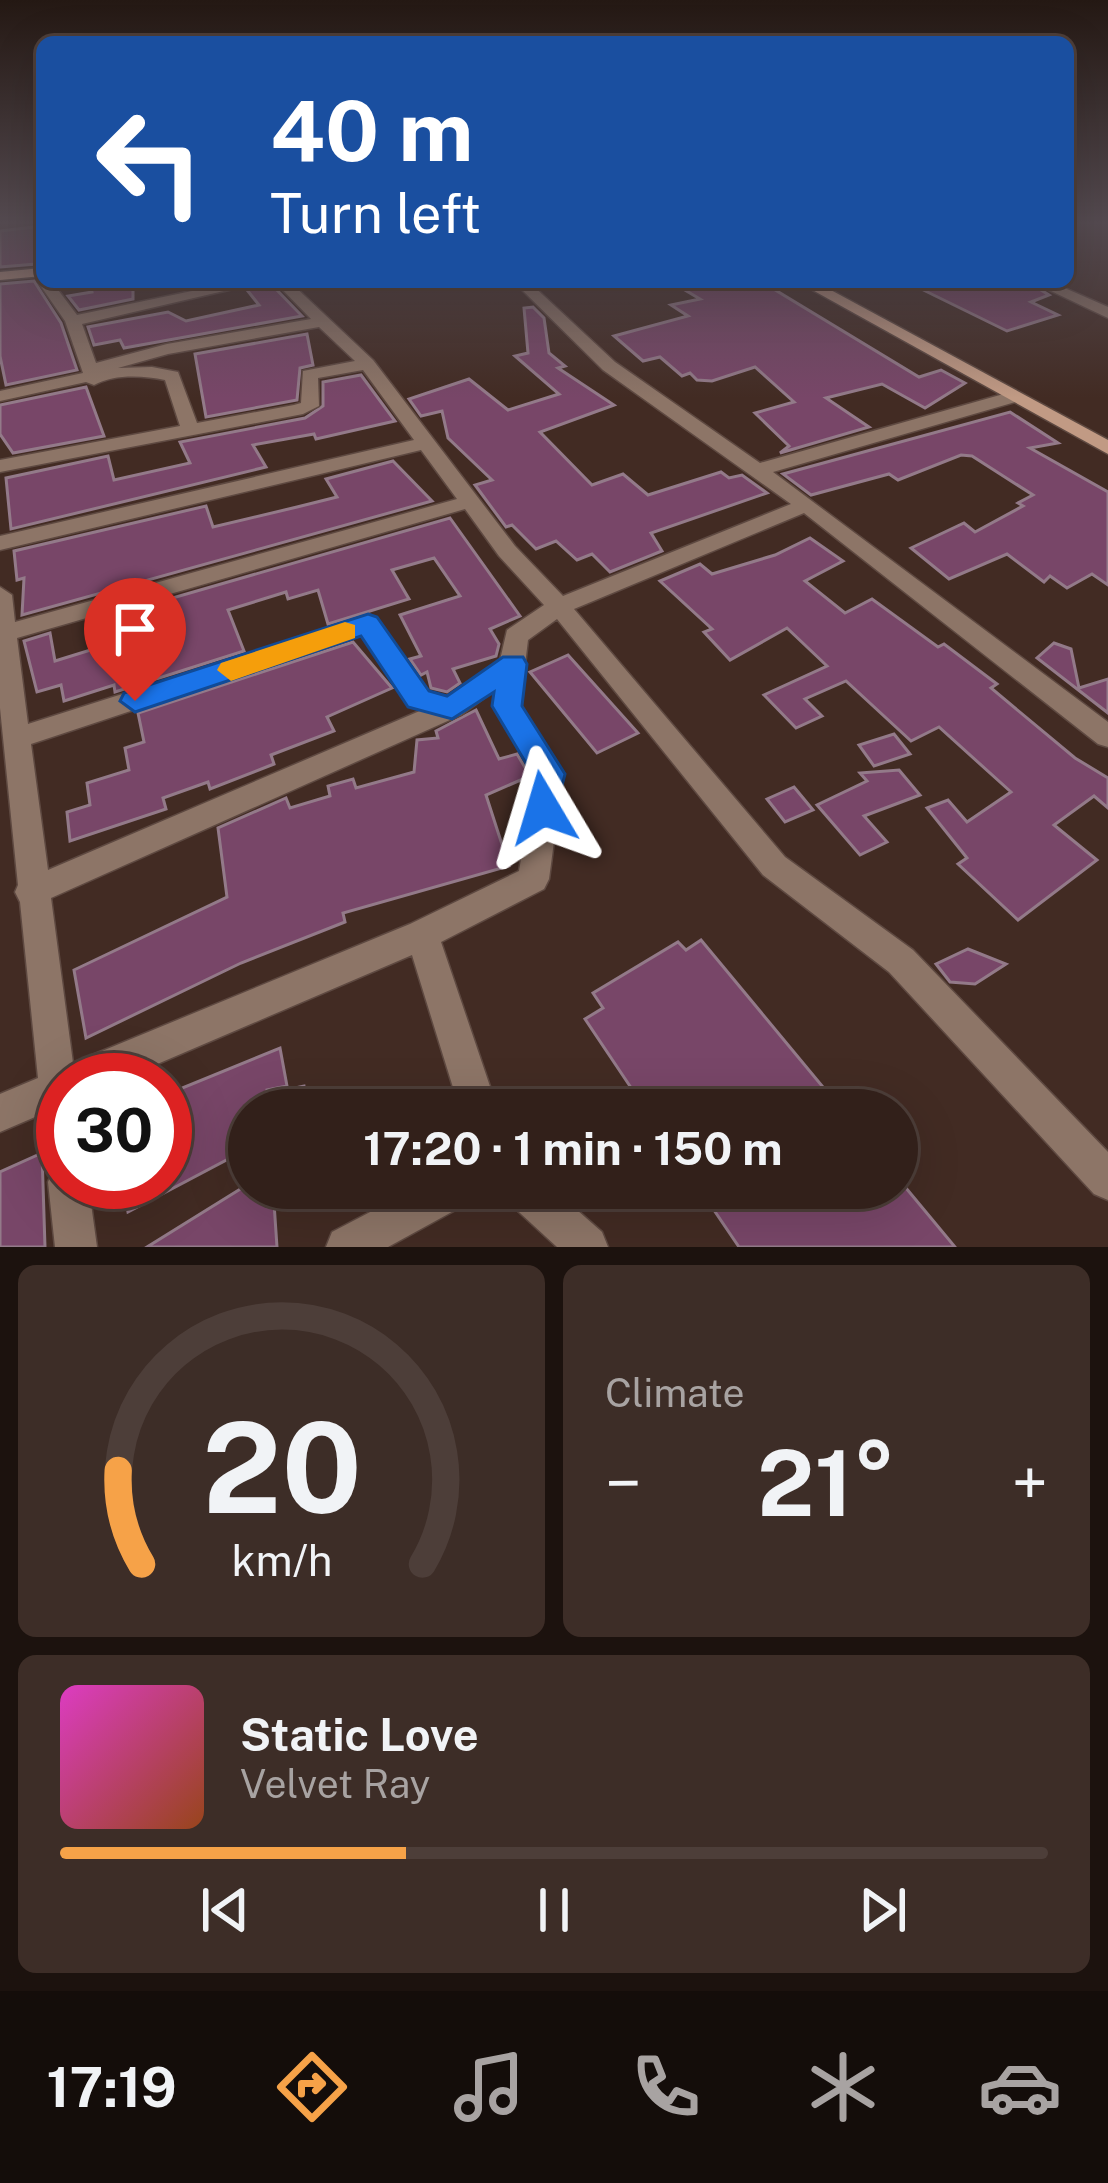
<!DOCTYPE html>
<html lang="en">
<head>
<meta charset="utf-8">
<style>
  :root { --surface:#32201a; --page:#3d2d27; --text:#f1f3f6; --muted:#a8a3a2; --line:#4d3e39; --accent:#f6a248 }
  body { margin:0; font-family:"Public Sans",sans-serif; background:var(--page); color:var(--text); height:100vh; display:flex; flex-direction:column; font-size:45px; white-space:nowrap }
  * { box-sizing:border-box; margin:0 }
  p { font-size:39px; color:var(--muted) }
  .icon { flex:none; width:66px; height:66px; fill:none; stroke:currentColor; stroke-width:2; stroke-linecap:round; stroke-linejoin:round }
  .map { position:relative; height:1247px; overflow:hidden }
  .details { display:flex; flex-direction:column; gap:18px; padding:18px; background:#1c120e; flex:1 }
  .details>* { flex:none }
  .top-card { position:absolute; left:36px; top:36px; width:1038px; height:252px; border-radius:18px; box-shadow:0 12px 48px #0002,0 0 0 3px var(--line); background:#1a4fa0; color:#fff; overflow:hidden }
  .speed { position:absolute; left:36px; top:1053px; display:flex; gap:24px; font-size:60px; font-weight:700; text-align:center }
  .speed>* { display:grid; place-content:center; width:156px; height:156px; border-radius:50%; background:var(--surface); box-shadow:0 12px 48px #0002,0 0 0 3px var(--line); line-height:1 }
  .speed .limit { border:18px solid #d22; background:#fff; color:#111 }
  .pin { position:absolute; display:grid; place-items:center; width:102px; height:102px; color:#fff; margin:-123px -51px; border-radius:50% 50% 50% 0; rotate:-45deg; box-shadow:0 0 12px #0007 }
  .pin .icon { rotate:45deg }
  .me { position:absolute; width:132px; margin:-66px; rotate:353deg; stroke-linejoin:round; filter:drop-shadow(0 0 9px #0008) }
  .turn { display:flex; align-items:center; gap:42px; height:252px; padding:0 36px; font-size:54px }
  .turn .icon { width:156px; height:156px; stroke-width:2.5 }
  .turn b { display:block; font-size:84px; line-height:102px }
  .big { font-size:90px; font-weight:700; line-height:1.1 }
  .details .widget { flex:1; display:flex; flex-direction:column; justify-content:center; gap:18px; min-width:0; padding:0 42px; border-radius:18px; background:var(--page) }
  .details .dial { align-items:center; gap:0 }
  .dial svg { height:312px; overflow:visible; fill:none; stroke:var(--line); stroke-width:7; stroke-linecap:round; text-anchor:middle }
  .dial text { fill:var(--text); stroke:none }
  .song { display:flex; align-items:center; gap:36px }
  .cover { width:144px; height:144px; border-radius:18px; background:linear-gradient(135deg,hsl(310 70% 55%),hsl(20 70% 35%)) }
  .played { height:12px; border-radius:6px; background:linear-gradient(90deg,var(--accent) 35%,var(--line) 35%) }
  .keys { display:flex; justify-content:space-around; direction:ltr }
  .heat { display:flex; justify-content:space-between; align-items:center; font-size:66px; direction:ltr }
  .details .tiles { flex:1; display:grid; gap:18px; grid-template-columns:1fr 1fr }
  .widget:last-child { grid-column:span 2 }
  .trip { position:absolute; left:228px; top:1089px; width:690px; height:120px; border-radius:60px; background:var(--surface); box-shadow:0 12px 48px #0002,0 0 0 3px var(--line); font-weight:700; line-height:120px; text-align:center }
  .dock { display:flex; height:192px; justify-content:space-around; align-items:center; background:#140d0a; color:var(--muted) }
  .dock .icon { width:84px; height:84px }
  .dock .selected { color:var(--accent) }
  .dock b { font-size:54px; color:var(--text) }
  .map>svg:first-child { display:block }
</style>
</head>
<body>
<div class="map">
<svg width="1108" height="1247" viewBox="0 0 1108 1247">
  <rect width="100%" height="100%" fill="#422b23"/>
  <g fill="#784668" stroke="#937a89" stroke-width="3">
    <path d="M 42,226 L 36,264 L 0,267 L 0,231 Z"/>
    <path d="M 34,281 L 61,323 L 77,370 L 6,385 L 0,356 L 0,284 Z"/>
    <path d="M 133,282 L 133,299 L 79,310 L 68,296 L 92,292 L 91,286 Z"/>
    <path d="M 708,282 L 762,282 L 919,377 L 941,370 L 965,383 L 925,408 L 882,384 L 826,398 L 869,427 L 780,453 L 789,446 L 755,413 L 794,402 L 755,367 L 712,381 L 697,380 L 690,373 L 682,376 L 660,357 L 643,361 L 614,336 L 688,316 L 671,305 L 700,299 L 685,290 Z"/>
    <path d="M 907,282 L 1028,282 L 1049,295 L 1031,302 L 1058,315 L 1007,331 Z"/>
    <path d="M 272,285 L 302,316 L 124,348 L 120,340 L 94,345 L 88,327 L 168,312 L 186,321 L 259,305 L 247,290 Z"/>
    <path d="M 533,307 L 544,318 L 549,353 L 565,366 L 558,368 L 614,405 L 540,432 L 592,485 L 623,474 L 648,495 L 721,472 L 729,478 L 742,475 L 767,493 L 651,533 L 662,551 L 610,572 L 592,554 L 577,560 L 556,541 L 536,549 L 512,525 L 506,527 L 475,485 L 492,480 L 448,438 L 442,411 L 421,416 L 409,399 L 469,379 L 508,410 L 559,394 L 515,356 L 528,353 L 524,308 Z"/>
    <path d="M 307,334 L 313,365 L 300,368 L 297,400 L 206,417 L 195,354 Z"/>
    <path d="M 361,375 L 395,421 L 316,439 L 314,434 L 253,445 L 266,467 L 11,529 L 6,478 L 108,456 L 114,480 L 190,463 L 180,442 L 305,418 L 323,406 L 323,382 Z"/>
    <path d="M 86,387 L 104,436 L 13,453 L 0,434 L 0,405 Z"/>
    <path d="M 1010,412 L 1058,443 L 1030,448 L 1108,492 L 1108,585 L 1092,574 L 1067,588 L 1050,576 L 1044,582 L 1007,554 L 949,579 L 911,548 L 964,523 L 975,532 L 1023,506 L 1018,503 L 1033,495 L 972,456 L 961,455 L 898,480 L 889,474 L 811,495 L 783,474 Z"/>
    <path d="M 393,461 L 432,501 L 22,615 L 24,578 L 17,580 L 14,551 L 206,506 L 213,527 L 297,507 L 337,497 L 326,479 Z"/>
    <path d="M 450,518 L 520,616 L 490,629 L 499,644 L 496,656 L 453,669 L 460,683 L 447,692 L 431,688 L 427,672 L 421,675 L 410,659 L 421,656 L 400,615 L 460,596 L 434,558 L 392,570 L 409,599 L 328,624 L 318,590 L 288,599 L 286,592 L 228,610 L 244,651 L 115,692 L 114,685 L 64,701 L 61,685 L 37,692 L 24,641 L 50,633 L 55,661 L 123,640 L 117,614 Z"/>
    <path d="M 810,538 L 843,561 L 805,581 L 845,613 L 872,599 L 938,647 L 944,644 L 997,684 L 991,688 L 1075,758 L 1108,778 L 1108,808 L 1094,796 L 1054,825 L 1097,860 L 1018,920 L 958,864 L 967,858 L 927,808 L 948,800 L 967,822 L 1011,792 L 939,727 L 911,741 L 846,681 L 805,699 L 822,716 L 796,728 L 764,695 L 827,666 L 787,628 L 730,660 L 704,632 L 712,629 L 660,581 L 700,564 L 712,574 L 775,555 Z"/>
    <path d="M 353,642 L 392,688 L 327,717 L 334,731 L 271,755 L 274,764 L 210,789 L 208,782 L 163,798 L 166,809 L 70,841 L 67,812 L 90,805 L 87,783 L 129,770 L 125,748 L 144,742 L 138,713 Z"/>
    <path d="M 1054,643 L 1071,649 L 1079,688 L 1108,679 L 1108,713 L 1037,658 Z"/>
    <path d="M 568,655 L 638,733 L 597,753 L 530,672 Z"/>
    <path d="M 476,710 L 499,759 L 517,754 L 530,776 L 486,795 L 509,866 L 343,913 L 345,922 L 241,963 L 86,1038 L 74,970 L 227,897 L 218,828 L 286,798 L 290,808 L 330,796 L 328,786 L 353,779 L 356,788 L 414,772 L 417,740 L 438,738 L 436,731 Z"/>
    <path d="M 894,734 L 910,754 L 874,766 L 859,745 Z"/>
    <path d="M 899,770 L 920,795 L 864,816 L 887,842 L 860,855 L 817,805 L 867,781 L 860,773 Z"/>
    <path d="M 794,787 L 813,810 L 785,822 L 767,799 Z"/>
    <path d="M 701,940 L 842,1110 L 646,1110 L 585,1019 L 603,1008 L 593,993 L 678,942 L 686,950 Z"/>
    <path d="M 968,949 L 1006,964 L 975,984 L 950,982 L 936,964 Z"/>
    <path d="M 280,1048 L 287,1086 L 267,1090 L 267,1094 L 304,1086 L 308,1110 L 249,1110 L 249,1148 L 128,1212 L 123,1182 L 165,1182 L 165,1095 Z"/>
    <path d="M 42,1153 L 45,1247 L 0,1247 L 0,1172 Z"/>
    <path d="M 242,1188 L 273,1188 L 277,1247 L 147,1247 Z"/>
    <path d="M 699,1188 L 906,1188 L 955,1247 L 739,1247 Z"/>
  </g>
  <g fill="none" stroke-linecap="round" stroke-linejoin="round">
    <g stroke="#5e4941" stroke-width="3">
      <g id="street">
        <path d="M 42,278 L 42,282 L 52,282 L 77,315 L 235,282 L 263,282 L 82,324 L 96,363 L 167,344 L 311,319 L 275,282 L 290,282 L 373,360 L 515,546 L 563,596 L 791,504 L 603,370 L 514,282 L 529,282 L 615,362 L 760,463 L 1007,393 L 1019,393 L 1019,401 L 773,472 L 1108,722 L 1108,747 L 1098,744 L 804,513 L 574,609 L 785,857 L 913,950 L 1108,1152 L 1108,1200 L 1094,1194 L 889,972 L 763,875 L 557,619 L 528,640 L 520,706 L 563,774 L 549,879 L 544,889 L 441,942 L 498,1110 L 460,1110 L 412,955 L 120,1080 L 63,1080 L 63,1153 L 50,1147 L 42,1114 L 0,1132 L 0,1094 L 38,1078 L 20,902 L 15,892 L 18,885 L 0,708 L 0,587 L 12,595 L 15,622 L 457,499 L 421,450 L 0,550 L 0,536 L 414,440 L 363,370 L 318,378 L 319,406 L 303,414 L 0,472 L 0,460 L 180,426 L 165,380 C 142,375 113,374 94,385 L 86,382 L 0,401 L 0,391 L 83,373 L 65,321 L 38,282 ZM 319,327 L 355,361 L 303,371 L 301,403 L 294,405 L 197,423 L 178,372 L 152,367 L 118,368 L 168,354 ZM 465,509 L 499,556 L 544,605 L 507,630 L 500,660 L 448,697 L 427,692 L 376,618 L 368,616 L 28,724 L 17,638 ZM 363,634 L 409,706 L 422,710 L 48,870 L 31,744 ZM 496,689 L 494,707 L 535,775 L 519,871 L 410,924 L 73,1063 L 51,898 L 461,715 Z"/>
        <path d="M 1032,282 L 1051,282 L 1108,307 L 1108,318 Z"/>
        <path d="M 63,1164 L 63,1182 L 88,1182 L 97,1247 L 55,1247 L 48,1182 L 54,1168 Z"/>
        <path d="M 416,1188 L 476,1188 L 470,1202 L 388,1247 L 326,1247 L 332,1232 Z"/>
        <path d="M 502,1188 L 552,1188 L 602,1232 L 608,1247 L 557,1247 L 508,1202 Z"/>
      </g>
    </g>
    <g stroke="#5e4941" stroke-width="3">
      <g id="secondary">
        <path d="M 42,268 L 42,276 L 0,280 L 0,272 Z"/>
        <path d="M 798,282 L 816,282 L 1108,440 L 1108,454 Z"/>
      </g>
    </g>
    <use href="#street" fill="#8d7567" fill-rule="evenodd"/>
    <use href="#secondary" fill="#c19a84" fill-rule="evenodd"/>
  </g>
  <linearGradient id="sky" x2="0" y2="1"><stop stop-color="#241813"/><stop offset="0.56" stop-color="#544a50"/><stop offset="1" stop-color="#544a50" stop-opacity="0"/></linearGradient>
  <rect width="1108" height="398" fill="url(#sky)"/>
  <path fill="#1a73e8" stroke="#114b97" stroke-width="3" d="M 368,614 L 377,617 L 429,691 L 447,696 L 503,657 L 523,657 L 527,664 L 522,706 L 565,774 L 554,817 L 531,817 L 526,808 L 533,775 L 492,706 L 494,692 L 452,719 L 408,707 L 361,636 L 135,712 L 120,701 L 124,693 Z"/>
  <path fill="#f59e0b" d="M 345,622 L 355,625 L 355,638 L 231,681 L 217,670 L 221,663 Z"/>
</svg>
<div class="speed"><div class="limit">30</div></div>
<div class="pin" style="left:135px;top:701px;background:#d93025"><svg class="icon" aria-label="arrive" viewBox="0 0 24 24"><path d="M6 21V4h12l-3 4 3 4H6"/></svg></div>
<svg class="me" style="left:543px;top:808px" viewBox="-20 -20 40 40"><path d="M0-17L14 15 0 8-14 15z" fill="#1a73e8" stroke="#fff" stroke-width="4"/></svg>
<div class="trip">17:20 · 1 min · 150 m</div>
<div class="top-card">
<div class="turn"><svg class="icon" aria-label="left" viewBox="0 0 24 24"><path d="M17 20v-9H6M10 6l-5 5 5 5"/></svg><div><b>40 m</b>Turn left</div></div>
</div>
</div>
<section class="details">
<div class="tiles">
<div class="widget dial"><svg viewBox="0 0 100 80">
<path d="M14 69A42 42 0 1 1 86 69"/>
<path d="M14 69A42 42 0 0 1 8 45" stroke="#f6a248"/>
<text x="50" y="56" font-size="32" font-weight="700">20</text>
<text x="50" y="72" font-size="11">km/h</text>
</svg></div>
<div class="widget"><p>Climate</p>
<div class="heat"><a>−</a><b class="big">21°</b><a>+</a></div>
</div>
<div class="widget">
<div class="song"><i class="cover"></i><div><b>Static Love</b><p>Velvet Ray</p></div></div>
<div class="played"></div>
<div class="keys"><svg class="icon" aria-label="previous" viewBox="0 0 24 24"><path d="M18 5L8 12l10 7zM5 5v14"/></svg><svg class="icon" aria-label="pause" viewBox="0 0 24 24"><path d="M8 5v14M16 5v14"/></svg><svg class="icon" aria-label="next" viewBox="0 0 24 24"><path d="M6 5l10 7-10 7zM19 5v14"/></svg></div>
</div>
</div>
</section>
<nav class="dock">
<b>17:19</b>
<svg class="icon selected" aria-label="directions" viewBox="0 0 24 24"><path d="M12 3l9 9-9 9-9-9zM9 14v-3h6M13 9l2 2-2 2"/></svg>
<svg class="icon" aria-label="music" viewBox="0 0 24 24"><path d="M9 18V5l10-2v13"/><circle cx="6" cy="18" r="3"/><circle cx="16" cy="16" r="3"/></svg>
<svg class="icon" aria-label="phone" viewBox="0 0 24 24"><path d="M5 4h4l2 5-3 2q2 4 5 5l2-3 5 2v4C11 20 4 13 5 4z"/></svg>
<svg class="icon" aria-label="climate" viewBox="0 0 24 24"><path d="M12 3v18M4 7l16 10M4 17L20 7"/></svg>
<svg class="icon" aria-label="car" viewBox="0 0 24 24"><path d="M5 17H2v-5l4-1 3-4h7l3 4 3 1v5h-3M9 17h6M6 11h13"/><circle cx="7" cy="17" r="2"/><circle cx="17" cy="17" r="2"/></svg>
</nav>
</body>
</html>
